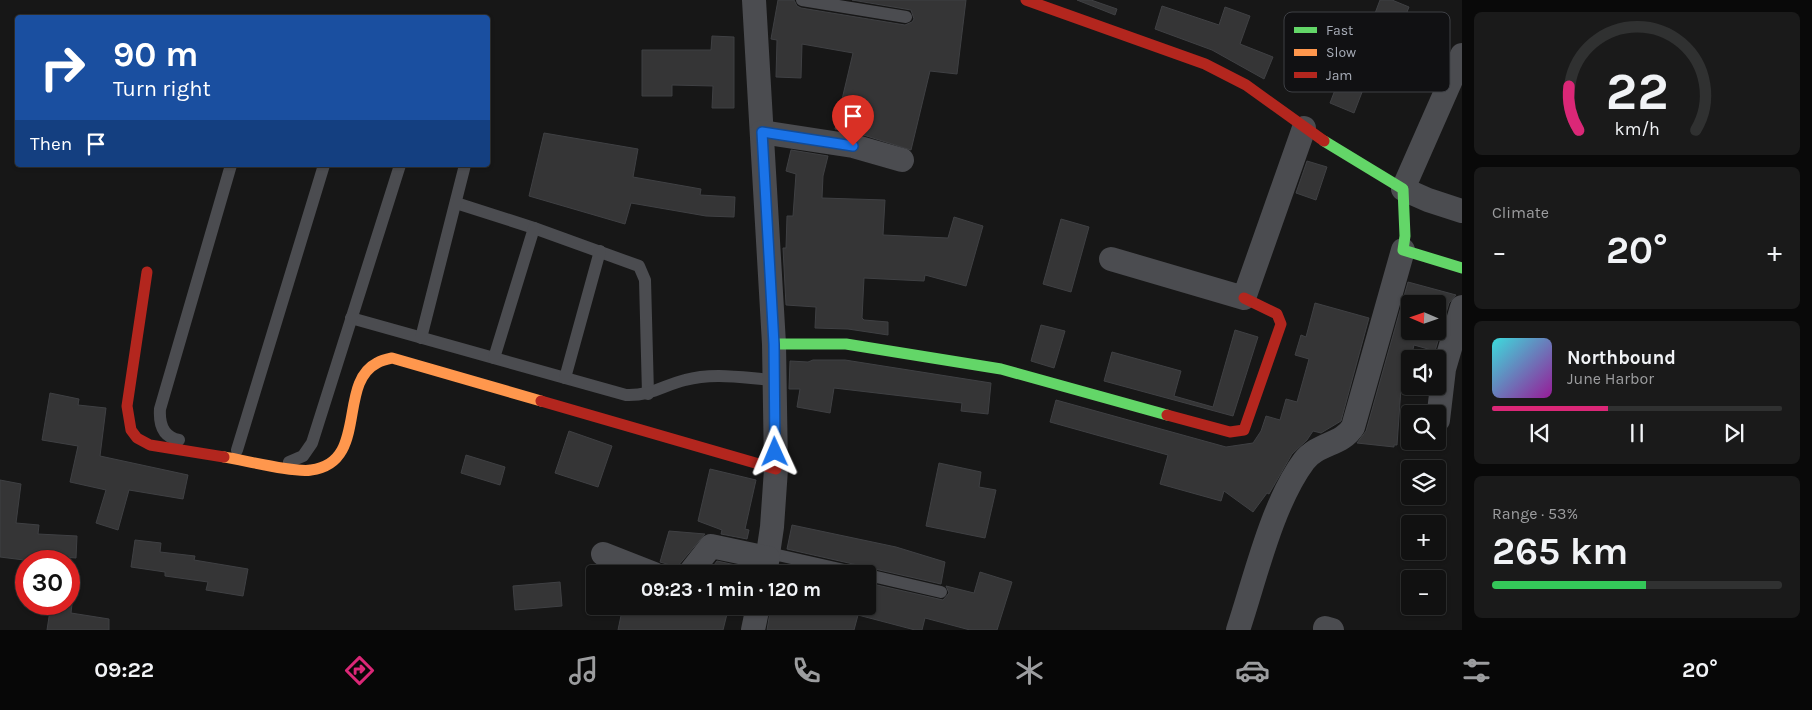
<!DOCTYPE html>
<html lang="en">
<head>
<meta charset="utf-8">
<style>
  :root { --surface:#111; --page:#1a1a1a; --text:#f1f3f6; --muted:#9c9d9f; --line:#303131; --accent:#db2777 }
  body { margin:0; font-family:Karla,sans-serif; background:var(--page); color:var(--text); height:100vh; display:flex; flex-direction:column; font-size:19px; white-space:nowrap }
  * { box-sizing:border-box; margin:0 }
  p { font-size:16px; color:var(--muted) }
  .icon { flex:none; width:28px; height:28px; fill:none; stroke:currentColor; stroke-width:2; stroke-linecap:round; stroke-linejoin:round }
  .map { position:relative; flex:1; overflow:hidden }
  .drawer { display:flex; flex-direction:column; gap:12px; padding:12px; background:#090909; width:350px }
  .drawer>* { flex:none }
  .banner { position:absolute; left:15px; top:15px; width:475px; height:152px; border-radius:5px; box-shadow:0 1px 4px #0004,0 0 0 1px var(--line); background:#1a4fa0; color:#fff; overflow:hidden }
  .needle { width:32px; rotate:272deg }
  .controls { position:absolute; left:1401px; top:295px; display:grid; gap:10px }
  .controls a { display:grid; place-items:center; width:45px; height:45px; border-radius:5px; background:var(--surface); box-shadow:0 1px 4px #0004,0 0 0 1px var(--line); font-size:25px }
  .speed { position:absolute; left:15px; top:550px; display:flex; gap:10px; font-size:25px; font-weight:700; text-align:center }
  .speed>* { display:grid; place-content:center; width:65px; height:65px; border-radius:50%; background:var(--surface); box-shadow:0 1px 4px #0004,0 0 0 1px var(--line); line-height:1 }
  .speed .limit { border:8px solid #d22; background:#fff; color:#111 }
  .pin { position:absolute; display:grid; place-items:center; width:42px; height:42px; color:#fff; margin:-51px -21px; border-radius:50% 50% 50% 0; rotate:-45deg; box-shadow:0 0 5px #0007 }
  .pin .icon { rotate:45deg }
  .me { position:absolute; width:55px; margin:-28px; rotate:359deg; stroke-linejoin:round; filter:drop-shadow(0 0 4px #0008) }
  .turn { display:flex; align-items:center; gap:18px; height:105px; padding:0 15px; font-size:22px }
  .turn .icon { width:65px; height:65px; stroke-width:2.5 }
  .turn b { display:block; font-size:35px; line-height:42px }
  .then { display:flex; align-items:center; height:48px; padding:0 15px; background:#0003; gap:10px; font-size:19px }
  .big { font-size:38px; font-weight:700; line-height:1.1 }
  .drawer .card { flex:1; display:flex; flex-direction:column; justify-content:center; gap:8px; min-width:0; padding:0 18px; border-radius:8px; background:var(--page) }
  .drawer .dial { align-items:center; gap:0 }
  .dial svg { height:130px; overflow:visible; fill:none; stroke:var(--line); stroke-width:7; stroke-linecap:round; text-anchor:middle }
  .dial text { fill:var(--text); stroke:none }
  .song { display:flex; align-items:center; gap:15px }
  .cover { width:60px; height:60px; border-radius:8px; background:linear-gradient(135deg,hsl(180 70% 55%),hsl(300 70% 35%)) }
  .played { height:5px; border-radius:2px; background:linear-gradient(90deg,var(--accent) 40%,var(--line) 40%) }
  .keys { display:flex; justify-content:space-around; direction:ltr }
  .heat { display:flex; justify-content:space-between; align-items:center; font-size:28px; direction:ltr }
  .charge { height:8px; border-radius:4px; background:linear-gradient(90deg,#34c759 53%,var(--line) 0) }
  .trip { position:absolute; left:586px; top:565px; width:290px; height:50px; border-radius:5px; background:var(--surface); box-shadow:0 1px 4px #0004,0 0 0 1px var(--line); font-weight:700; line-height:50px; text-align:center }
  .tabs { display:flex; height:80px; justify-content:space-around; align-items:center; background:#070707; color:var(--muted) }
  .tabs .icon { width:35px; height:35px }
  .tabs .on { color:var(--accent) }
  .tabs b { font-size:22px; color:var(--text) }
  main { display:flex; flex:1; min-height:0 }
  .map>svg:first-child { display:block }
</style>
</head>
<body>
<main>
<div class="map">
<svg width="1462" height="630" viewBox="0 0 1462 630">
  <rect width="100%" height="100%" fill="#171717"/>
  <g fill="#353536" stroke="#3f4043" fill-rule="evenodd">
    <path d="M 778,0 L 794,0 L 797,6 L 801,8 L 905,25 L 912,22 L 914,19 L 911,10 L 852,0 L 966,0 L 957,74 L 930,71 L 911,150 L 857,133 L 835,129 L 853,53 L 802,44 L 801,78 L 776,77 L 777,40 L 771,39 Z"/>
    <path d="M 1077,0 L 1091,0 L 1117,9 L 1115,15 Z"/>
    <path d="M 1380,0 L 1392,0 L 1409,7 L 1389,58 L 1377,53 L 1354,113 L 1330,103 L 1359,28 L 1368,32 Z"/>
    <path d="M 1162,6 L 1219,25 L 1225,7 L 1250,16 L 1240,44 L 1273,57 L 1264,79 L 1212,50 L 1155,29 Z"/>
    <path d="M 712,36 L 734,37 L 734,108 L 712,108 L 713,86 L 672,85 L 672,96 L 642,96 L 642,50 L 711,50 Z"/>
    <path d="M 544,133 L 638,149 L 633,177 L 701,189 L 700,195 L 735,197 L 734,217 L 706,216 L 631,203 L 625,224 L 529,196 Z"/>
    <path d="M 791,150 L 828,156 L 823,176 L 822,198 L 885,200 L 883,235 L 948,238 L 954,217 L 983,226 L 966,286 L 925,275 L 924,281 L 864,278 L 862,318 L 864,320 L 888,322 L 888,335 L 848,329 L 815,328 L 816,307 L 786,305 L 783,248 L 786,248 L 787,216 L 793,216 L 796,174 L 786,171 Z"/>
    <path d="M 1307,161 L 1327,167 L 1316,200 L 1296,193 Z"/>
    <path d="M 1061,219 L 1089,227 L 1071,292 L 1043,284 Z"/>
    <path d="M 1408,282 L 1456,295 L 1449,303 L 1435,351 L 1414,345 L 1410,362 L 1403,360 L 1397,445 L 1394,445 L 1394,447 L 1357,443 L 1366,431 ZM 1410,304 L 1438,304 L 1438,331 L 1410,331 Z"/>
    <path d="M 1315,303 L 1369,318 L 1341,421 L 1321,433 L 1313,431 L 1307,440 L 1292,454 L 1269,494 L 1267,493 L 1253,512 L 1224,491 L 1221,501 L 1160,484 L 1168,455 L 1050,422 L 1056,400 L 1226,447 L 1253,443 L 1261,431 L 1266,416 L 1280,420 L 1286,399 L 1297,402 L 1309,359 L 1295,355 L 1301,335 L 1306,337 Z"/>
    <path d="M 1041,325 L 1065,331 L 1054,368 L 1031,361 Z"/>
    <path d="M 1235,330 L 1258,337 L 1233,416 L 1104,381 L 1112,352 L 1181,371 L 1174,396 L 1213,407 Z"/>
    <path d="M 813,360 L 845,360 L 991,383 L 988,414 L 961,411 L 962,403 L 834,388 L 830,413 L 797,407 L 800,389 L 789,389 L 790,361 L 808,362 Z"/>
    <path d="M 50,393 L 79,399 L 78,405 L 106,408 L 100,456 L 188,475 L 183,499 L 129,490 L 118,530 L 96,523 L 106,490 L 70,482 L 78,446 L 42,440 Z"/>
    <path d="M 569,431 L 612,446 L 598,487 L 555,473 Z"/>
    <path d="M 466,455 L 505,467 L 500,485 L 461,473 Z"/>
    <path d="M 939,463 L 981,472 L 979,487 L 996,490 L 985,538 L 926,526 Z"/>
    <path d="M 710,469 L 756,480 L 745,529 L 749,530 L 747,539 L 721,534 L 722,530 L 698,521 Z"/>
    <path d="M 0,480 L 21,484 L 16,523 L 39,525 L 38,534 L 77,536 L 76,558 L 36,555 L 35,561 L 32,561 L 0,557 Z"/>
    <path d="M 792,525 L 896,547 L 945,562 L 941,584 L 787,549 Z"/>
    <path d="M 669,531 L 705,534 L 677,567 L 660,562 Z"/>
    <path d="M 135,540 L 161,543 L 160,552 L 195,556 L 194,560 L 248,569 L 243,596 L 206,590 L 208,582 L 165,576 L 165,572 L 131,567 Z"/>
    <path d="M 717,561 L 740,566 L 738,574 L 707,574 Z"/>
    <path d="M 786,565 L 824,574 L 784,574 Z"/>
    <path d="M 980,572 L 1012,582 L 997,630 L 970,630 L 925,618 L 922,630 L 915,630 L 858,615 L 854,630 L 767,630 L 771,606 L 868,606 L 868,583 L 943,600 L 949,593 L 946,586 L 974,593 Z"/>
    <path d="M 560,582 L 562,606 L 515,610 L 513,586 Z"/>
    <path d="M 51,604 L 72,604 L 71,613 L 109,619 L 109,630 L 47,630 Z"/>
    <path d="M 623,606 L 729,606 L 723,630 L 618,630 Z"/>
  </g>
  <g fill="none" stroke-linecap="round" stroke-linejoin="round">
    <g stroke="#4b4c50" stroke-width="12">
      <path d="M 802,0 L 906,17"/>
      <path d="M 456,203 L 534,228 L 639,266 L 645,280 L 648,394"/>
      <path d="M 351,318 L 626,395 C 651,396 664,385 685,380 C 714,372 744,378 773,380"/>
      <path d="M 421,338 L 465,165"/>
      <path d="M 494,358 L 534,228"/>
      <path d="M 565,378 L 600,251"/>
      <path d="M 179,440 C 163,437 159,424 160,409 L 231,165"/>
      <path d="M 237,450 L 324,165"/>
      <path d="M 289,462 L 303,456 L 312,443 L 400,165"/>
      <path d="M 769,553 L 862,574"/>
      <path d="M 868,575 L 941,592"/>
    </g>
    <g stroke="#4b4c50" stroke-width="24">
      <path d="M 754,0 L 774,344 L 776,469 L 772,527 L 765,574"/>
      <path d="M 1462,55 L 1403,189 L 1428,200 L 1462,211"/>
      <path d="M 762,132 L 853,146 L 902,160"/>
      <path d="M 1111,259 L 1244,298 L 1304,128"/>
      <path d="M 1438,420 L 1444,369 L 1462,307"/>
      <path d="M 603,554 L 654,574"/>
      <path d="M 689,574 L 711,546 L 768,558"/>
      <path d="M 1325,628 L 1332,630"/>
      <path d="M 753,630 L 758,606"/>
      <path d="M 1238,630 C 1255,579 1272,504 1304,461 C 1318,443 1342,445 1353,427 L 1403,250"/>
    </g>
    <g stroke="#63d668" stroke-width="11">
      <path d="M 1324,141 L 1403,189 L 1405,236 L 1403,250 L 1462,268"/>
      <path d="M 774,344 L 846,344 L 1001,369 L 1167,415"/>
    </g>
    <path stroke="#ff974d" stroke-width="11" d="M 224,457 C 244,460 294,473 311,470 C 369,463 337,383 377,363 C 382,360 387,359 392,358 L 541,401"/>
    <g stroke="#b3261e" stroke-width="11">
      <path d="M 1026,0 L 1205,64 L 1246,85 L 1324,141"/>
      <path d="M 147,272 L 127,406 L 131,430 L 137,438 L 150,445 L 224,457"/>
      <path d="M 541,401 L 776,469"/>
      <path d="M 1167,415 L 1230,432 L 1244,430 L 1281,324 L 1277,314 L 1244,298"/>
    </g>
  </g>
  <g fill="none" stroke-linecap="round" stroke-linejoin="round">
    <g stroke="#114b97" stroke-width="12">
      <path id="route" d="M 775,452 L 774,344 L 762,132 L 853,146"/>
    </g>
    <use href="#route" stroke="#1a73e8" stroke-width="9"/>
  </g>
  <rect x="1284" y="12" width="166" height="80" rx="8" fill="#111113" stroke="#3e4045" stroke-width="1"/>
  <rect x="1294" y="27" width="23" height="6" fill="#63d668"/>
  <rect x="1294" y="49" width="23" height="7" fill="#ff974d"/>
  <rect x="1294" y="72" width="23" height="6" fill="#b3261e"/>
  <g font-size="14" fill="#a8adb8">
    <text x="1326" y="35">Fast</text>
    <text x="1326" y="57">Slow</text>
    <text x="1326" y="80">Jam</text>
  </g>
</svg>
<div class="controls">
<a><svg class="needle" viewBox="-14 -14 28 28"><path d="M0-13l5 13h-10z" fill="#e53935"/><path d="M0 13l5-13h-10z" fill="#9c9d9f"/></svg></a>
<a><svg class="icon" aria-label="sound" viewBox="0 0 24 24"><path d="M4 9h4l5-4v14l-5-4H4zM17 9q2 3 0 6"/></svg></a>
<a><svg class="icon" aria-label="search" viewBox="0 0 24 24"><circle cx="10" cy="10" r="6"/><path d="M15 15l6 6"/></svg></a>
<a><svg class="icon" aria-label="layers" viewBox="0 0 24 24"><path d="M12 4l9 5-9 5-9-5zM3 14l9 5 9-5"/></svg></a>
<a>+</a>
<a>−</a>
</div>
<div class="speed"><div class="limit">30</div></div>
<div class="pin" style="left:853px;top:146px;background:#d93025"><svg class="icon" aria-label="arrive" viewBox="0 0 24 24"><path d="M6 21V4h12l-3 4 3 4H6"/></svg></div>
<svg class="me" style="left:775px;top:452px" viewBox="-20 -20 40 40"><path d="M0-17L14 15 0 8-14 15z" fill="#1a73e8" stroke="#fff" stroke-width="4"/></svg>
<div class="trip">09:23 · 1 min · 120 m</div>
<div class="banner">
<div class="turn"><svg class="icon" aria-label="right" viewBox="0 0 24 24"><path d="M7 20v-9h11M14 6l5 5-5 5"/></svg><div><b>90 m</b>Turn right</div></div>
<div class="then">Then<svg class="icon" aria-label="arrive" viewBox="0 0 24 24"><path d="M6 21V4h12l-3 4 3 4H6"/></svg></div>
</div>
</div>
<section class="drawer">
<div class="card dial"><svg viewBox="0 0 100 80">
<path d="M14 69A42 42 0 1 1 86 69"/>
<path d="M14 69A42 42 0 0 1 8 42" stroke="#db2777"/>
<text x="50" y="56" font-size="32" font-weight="700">22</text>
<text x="50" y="72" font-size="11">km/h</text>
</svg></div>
<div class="card"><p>Climate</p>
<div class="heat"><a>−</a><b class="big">20°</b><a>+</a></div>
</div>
<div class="card">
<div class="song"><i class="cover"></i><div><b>Northbound</b><p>June Harbor</p></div></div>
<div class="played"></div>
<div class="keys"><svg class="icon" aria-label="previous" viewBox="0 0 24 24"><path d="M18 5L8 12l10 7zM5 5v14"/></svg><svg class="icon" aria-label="pause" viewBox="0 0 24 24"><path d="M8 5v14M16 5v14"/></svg><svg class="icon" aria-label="next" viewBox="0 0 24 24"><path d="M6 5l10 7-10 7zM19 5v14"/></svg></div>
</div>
<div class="card"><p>Range · 53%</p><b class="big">265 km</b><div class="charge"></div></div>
</section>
</main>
<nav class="tabs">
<b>09:22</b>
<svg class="icon on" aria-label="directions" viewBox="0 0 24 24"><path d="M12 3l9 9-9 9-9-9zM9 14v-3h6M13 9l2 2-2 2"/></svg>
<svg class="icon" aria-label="music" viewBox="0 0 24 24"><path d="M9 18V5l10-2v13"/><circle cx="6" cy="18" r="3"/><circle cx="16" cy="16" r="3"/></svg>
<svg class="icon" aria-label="phone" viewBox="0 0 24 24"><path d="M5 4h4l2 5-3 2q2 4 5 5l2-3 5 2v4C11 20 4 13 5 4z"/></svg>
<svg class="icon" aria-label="climate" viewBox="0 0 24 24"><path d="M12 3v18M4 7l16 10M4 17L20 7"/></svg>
<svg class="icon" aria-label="car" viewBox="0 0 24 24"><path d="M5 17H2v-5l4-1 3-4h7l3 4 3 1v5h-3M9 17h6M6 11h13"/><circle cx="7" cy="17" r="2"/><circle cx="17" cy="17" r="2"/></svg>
<svg class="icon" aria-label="filters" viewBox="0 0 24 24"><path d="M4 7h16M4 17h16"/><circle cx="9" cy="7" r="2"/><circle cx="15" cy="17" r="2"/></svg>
<b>20°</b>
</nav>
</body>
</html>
